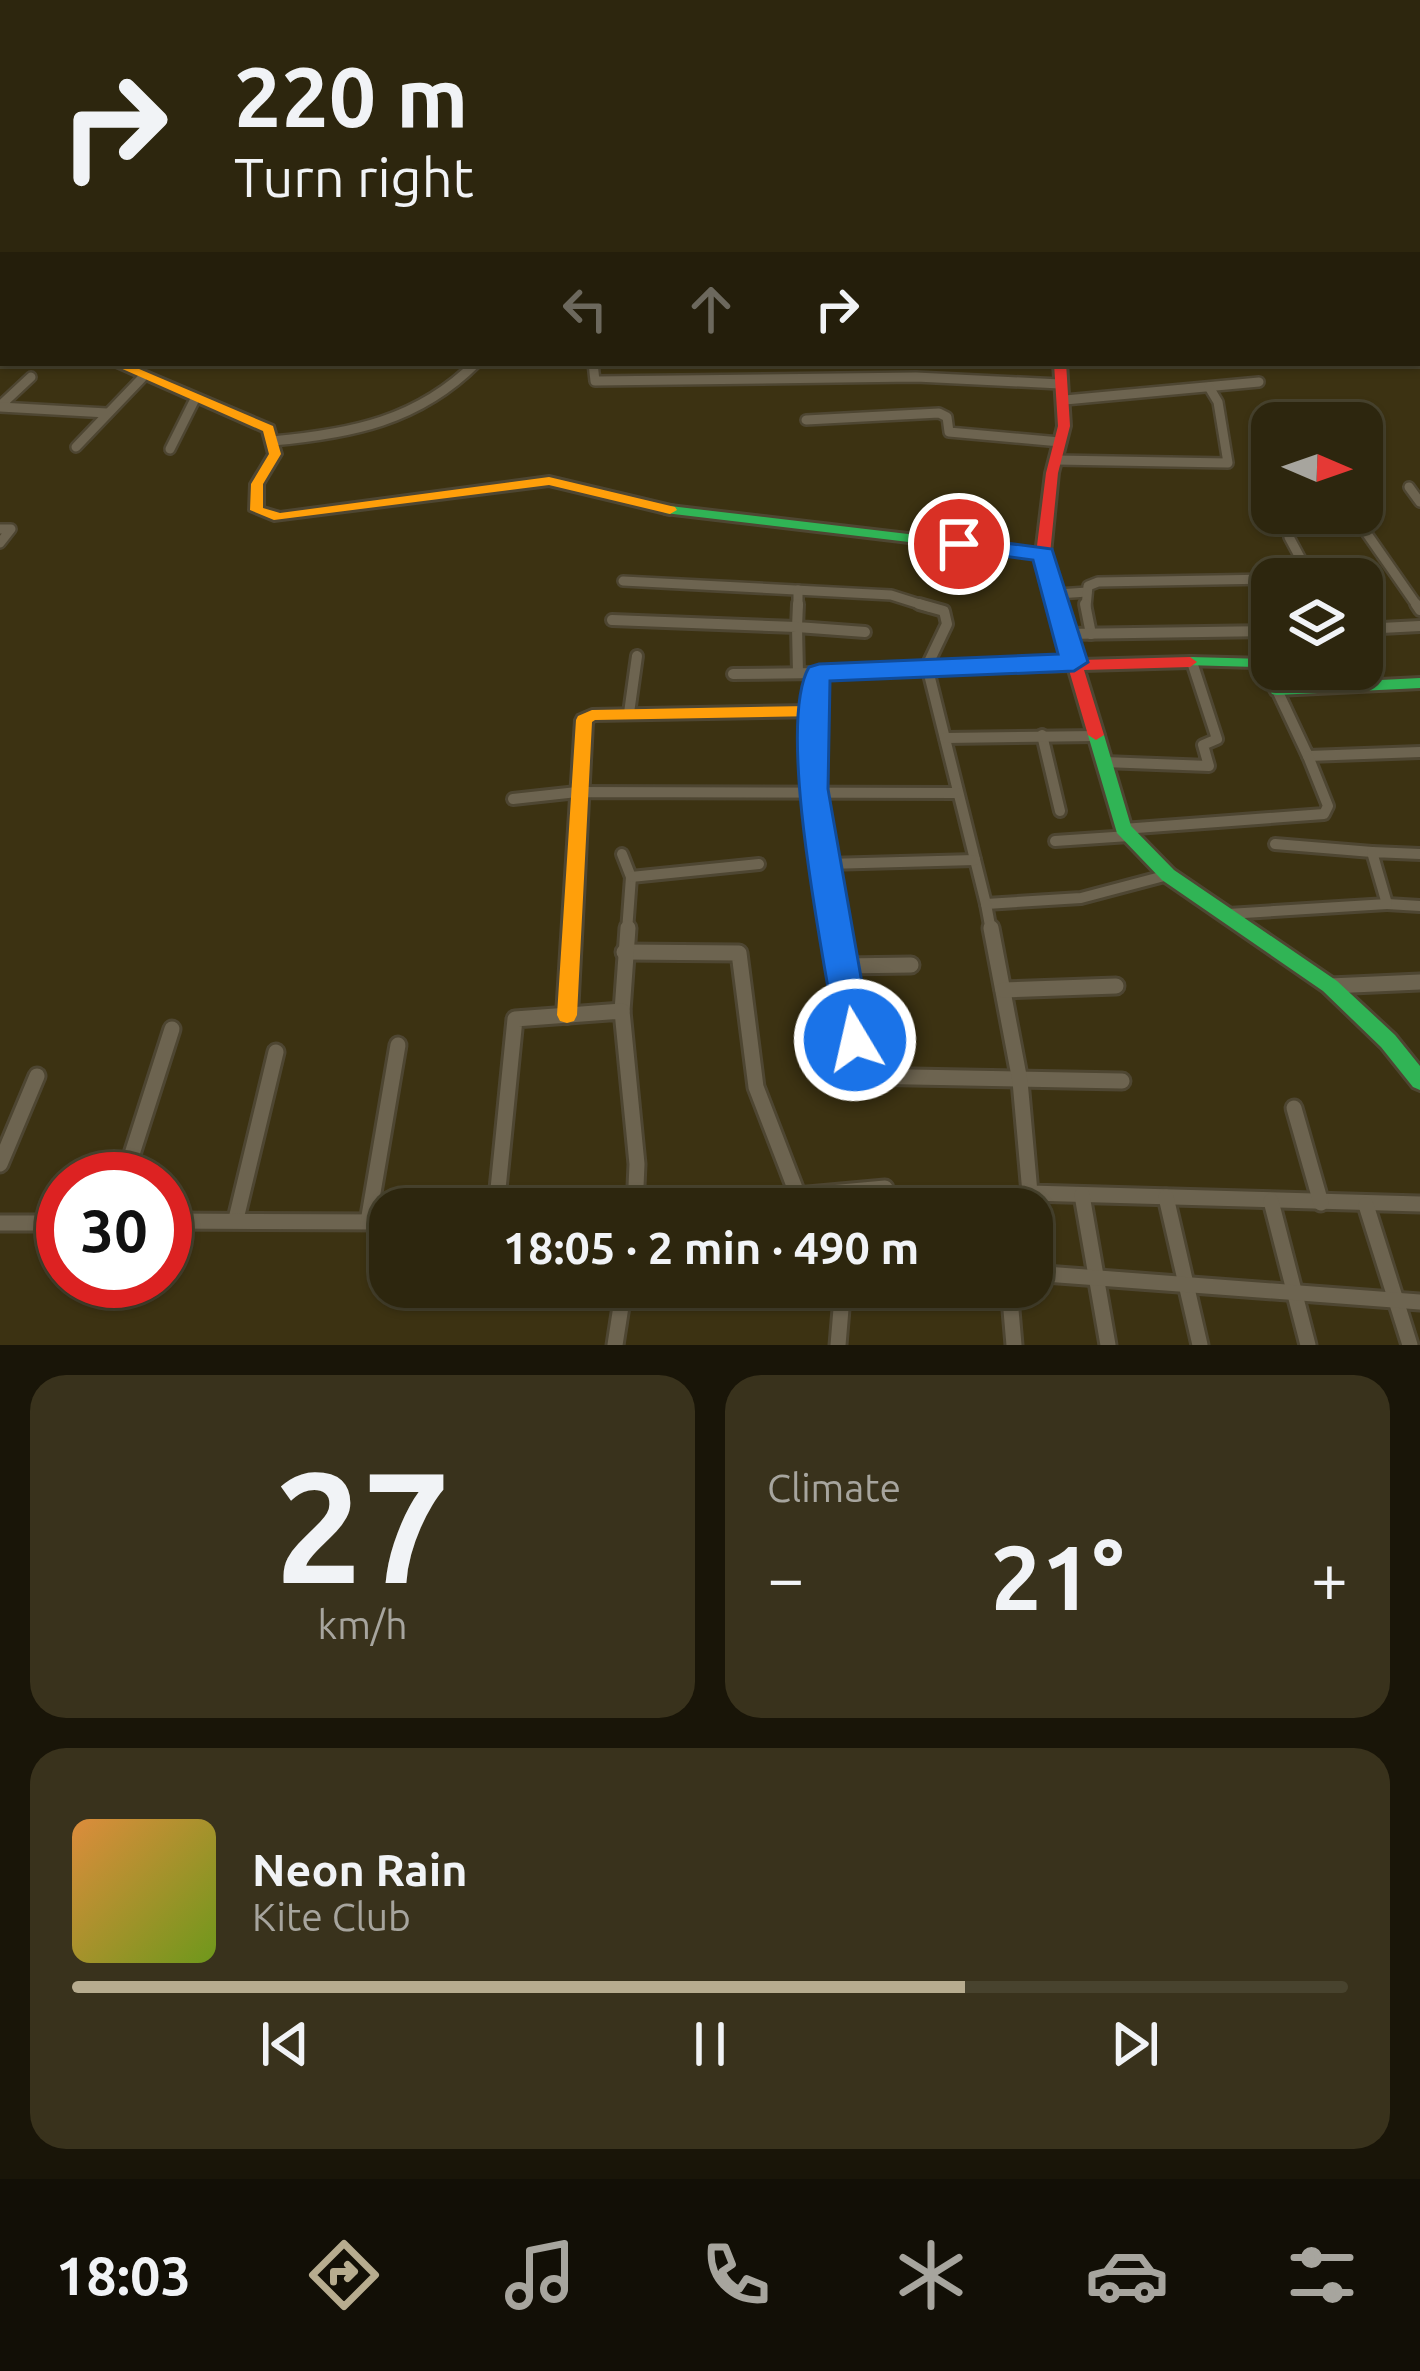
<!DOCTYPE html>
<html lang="en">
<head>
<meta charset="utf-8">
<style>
  :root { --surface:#2d260e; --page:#39321c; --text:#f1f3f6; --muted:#a7a59e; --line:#48432e; --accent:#b7ac8f }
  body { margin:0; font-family:Ubuntu,sans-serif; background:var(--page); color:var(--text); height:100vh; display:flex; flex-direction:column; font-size:45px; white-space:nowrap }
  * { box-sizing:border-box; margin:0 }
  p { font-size:39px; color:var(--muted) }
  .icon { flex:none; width:66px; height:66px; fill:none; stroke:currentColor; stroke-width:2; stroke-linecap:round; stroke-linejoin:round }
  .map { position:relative; height:1345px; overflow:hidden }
  .details { display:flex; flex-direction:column; gap:30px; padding:30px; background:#191508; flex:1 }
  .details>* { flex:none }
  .banner { position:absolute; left:0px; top:0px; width:1422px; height:366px; box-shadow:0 3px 9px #0004,0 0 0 3px var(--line); background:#2d260e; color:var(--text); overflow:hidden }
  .needle { width:78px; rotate:92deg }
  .fabs { position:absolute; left:1251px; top:402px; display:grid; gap:24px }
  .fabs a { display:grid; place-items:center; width:132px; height:132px; border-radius:24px; background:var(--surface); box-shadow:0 3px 9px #0004,0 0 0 3px var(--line); font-size:60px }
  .speed { position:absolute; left:36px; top:1152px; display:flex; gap:24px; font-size:60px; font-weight:700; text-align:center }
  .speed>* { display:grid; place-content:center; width:156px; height:156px; border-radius:50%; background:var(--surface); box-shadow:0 3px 9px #0004,0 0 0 3px var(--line); line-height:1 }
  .speed .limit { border:18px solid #d22; background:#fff; color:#111 }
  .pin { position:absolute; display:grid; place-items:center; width:102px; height:102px; color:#fff; margin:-51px; border:6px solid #fff; border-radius:50%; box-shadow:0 3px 12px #0007 }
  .me { position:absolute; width:132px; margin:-66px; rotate:351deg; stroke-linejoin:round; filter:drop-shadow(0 0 9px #0008) }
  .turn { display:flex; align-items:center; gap:42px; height:252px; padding:0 36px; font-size:54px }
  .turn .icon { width:156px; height:156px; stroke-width:2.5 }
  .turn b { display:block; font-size:84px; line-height:102px }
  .lanes { display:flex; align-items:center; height:114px; padding:0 36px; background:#0003; justify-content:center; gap:60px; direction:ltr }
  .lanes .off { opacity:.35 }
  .big { font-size:90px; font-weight:700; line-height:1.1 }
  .details .card { flex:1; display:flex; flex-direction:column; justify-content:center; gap:18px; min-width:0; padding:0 42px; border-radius:36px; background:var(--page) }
  .details .dial { align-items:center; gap:0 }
  .dial b { font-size:156px; line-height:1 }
  .song { display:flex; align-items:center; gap:36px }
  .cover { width:144px; height:144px; border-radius:18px; background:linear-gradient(135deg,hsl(30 70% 55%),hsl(80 70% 35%)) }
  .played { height:12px; border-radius:6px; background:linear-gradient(90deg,var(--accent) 70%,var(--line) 70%) }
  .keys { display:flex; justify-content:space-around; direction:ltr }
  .heat { display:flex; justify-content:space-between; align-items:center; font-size:66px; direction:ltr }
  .details .tiles { flex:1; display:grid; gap:30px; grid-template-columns:1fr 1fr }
  .card:last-child { grid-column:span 2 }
  .trip { position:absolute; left:369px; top:1188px; width:684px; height:120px; border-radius:36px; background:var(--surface); box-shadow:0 3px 9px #0004,0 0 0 3px var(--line); font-weight:700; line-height:120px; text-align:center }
  .tabs { display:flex; height:192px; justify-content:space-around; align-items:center; background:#120f06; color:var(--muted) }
  .tabs .icon { width:84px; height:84px }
  .tabs .on { color:var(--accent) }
  .tabs b { font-size:54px; color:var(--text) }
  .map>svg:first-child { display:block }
</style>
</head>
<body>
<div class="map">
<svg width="1420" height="1345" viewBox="0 0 1420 1345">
  <rect width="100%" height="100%" fill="#3c3212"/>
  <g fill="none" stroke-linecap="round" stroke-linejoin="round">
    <g stroke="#4e4632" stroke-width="9">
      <path id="street-far3" d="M 1288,0 L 1334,3"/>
    </g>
    <g stroke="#4e4632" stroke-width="14">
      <g id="street-far2">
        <path d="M 593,363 L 595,381 L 916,377 L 1060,384"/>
        <path d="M 1065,400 L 1259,382"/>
        <path d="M 0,406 L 31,377"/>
        <path d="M 0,407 L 107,413"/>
        <path d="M 806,420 L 939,413 L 947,417 L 949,432 L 1060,442"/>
        <path d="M 272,441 C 351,434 418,421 476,363"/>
        <path d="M 76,447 L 142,378"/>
        <path d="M 170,449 L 195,399"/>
        <path d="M 1056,460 L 1228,463 L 1218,402 L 1209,387"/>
        <path d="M 1409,487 L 1420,502"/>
        <path d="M 1363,528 L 1418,607"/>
        <path d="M 0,529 L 11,529 L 0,543"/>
        <path d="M 1289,537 L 1311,578"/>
        <path d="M 1283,579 L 1311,579"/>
        <path d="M 623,581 L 891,595 L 929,607"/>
        <path d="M 1058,594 L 1087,592"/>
        <path d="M 798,607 L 798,590"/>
        <path d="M 1086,607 L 1088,586 L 1098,582 L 1272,579"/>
      </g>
    </g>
    <g stroke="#4e4632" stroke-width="16">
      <g id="street-far1">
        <path d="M 798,604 L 797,627 L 865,632"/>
        <path d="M 919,604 L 944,611 L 947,624 L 927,666 L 986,904 L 1081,898 L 1168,875"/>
        <path d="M 1085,604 L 1091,634"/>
        <path d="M 1416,604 L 1420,610"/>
        <path d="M 612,620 L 797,627 L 798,673"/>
        <path d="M 1362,629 L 1420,626"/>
        <path d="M 1065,634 L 1272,631"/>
        <path d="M 733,674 L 819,673"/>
        <path d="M 1277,690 L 1308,756 L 1420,752"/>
        <path d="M 817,711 L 813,789 L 836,931"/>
        <path d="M 629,713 L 637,656"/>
        <path d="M 1042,735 L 1060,811"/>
        <path d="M 945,738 L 1097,736"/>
        <path d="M 1104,762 L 1209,766 L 1203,745 L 1217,739 L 1192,662"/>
        <path d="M 513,799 L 577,792 L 958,793"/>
        <path d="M 1123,829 L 1324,814 L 1328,806 L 1308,756"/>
        <path d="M 1055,841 L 1129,836"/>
        <path d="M 1275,844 L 1372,852"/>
        <path d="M 622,854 L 631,877 L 627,931"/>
        <path d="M 826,864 L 975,860"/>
        <path d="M 631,877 L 759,864"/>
        <path d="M 986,904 L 991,931"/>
        <path d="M 1387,904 L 1420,906"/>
        <path d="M 1228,914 L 1387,904 L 1372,852 L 1420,854"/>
      </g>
    </g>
    <g stroke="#4e4632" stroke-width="21">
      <g id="street">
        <path d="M 836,928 L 860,1076 L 1122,1081"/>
        <path d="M 991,928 L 1020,1081 L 1030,1193 L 1420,1204"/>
        <path d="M 624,952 L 739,953 L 756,1087 L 803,1209"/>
        <path d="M 843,966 L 911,965"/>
        <path d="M 1330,986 L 1420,982"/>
        <path d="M 1003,990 L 1116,986"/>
        <path d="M 622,1011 L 628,928"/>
        <path d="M 1294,1108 L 1321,1203"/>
        <path d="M 0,1164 L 37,1076"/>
        <path d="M 124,1179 L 172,1029"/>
        <path d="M 1082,1195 L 1108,1345"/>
        <path d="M 797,1196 L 885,1188"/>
        <path d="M 1166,1197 L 1200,1345"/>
        <path d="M 1271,1201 L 1308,1345"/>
        <path d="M 1366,1205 L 1410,1345"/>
        <path d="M 496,1209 L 515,1019 L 622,1011 L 637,1164 L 635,1209"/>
        <path d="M 236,1219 L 276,1052"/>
        <path d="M 165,1221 L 390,1222"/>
        <path d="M 368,1222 L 398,1045"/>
        <path d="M 0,1223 L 63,1223"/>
        <path d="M 1032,1273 L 1420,1302"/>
        <path d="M 838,1287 L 842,1297 L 838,1345"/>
        <path d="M 1009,1287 L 1014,1345"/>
        <path d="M 615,1345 L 624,1287"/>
      </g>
    </g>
    <g stroke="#4e4632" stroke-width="6">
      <g id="fast">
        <path d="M 670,506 L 1043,550 L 1050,554 L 1043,558 L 665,513 L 663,510 L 665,507 Z"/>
        <path d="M 1190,657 L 1266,659 L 1282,685 L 1420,678 L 1420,688 L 1277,695 L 1272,694 L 1256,667 L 1185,665 L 1183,662 L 1185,659 Z"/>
        <path d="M 1096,730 L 1104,735 L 1131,826 L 1174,870 L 1337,981 L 1395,1035 L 1420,1066 L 1420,1090 L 1413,1087 L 1381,1047 L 1323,991 L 1162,880 L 1117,833 L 1088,735 Z"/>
      </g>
    </g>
    <g stroke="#4e4632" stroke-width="6">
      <g id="slow">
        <path d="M 3,61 L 3,65 L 0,66 L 0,62 Z"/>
        <path d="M 109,363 L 125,363 L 273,426 L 281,454 L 263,484 L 263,508 L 280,513 L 549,477 L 675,507 L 677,510 L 670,514 L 549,485 L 274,520 L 250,510 L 251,484 L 269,454 L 263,431 Z"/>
        <path d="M 888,665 L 895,670 L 893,673 L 825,678 L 822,685 L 825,711 L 817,716 L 595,720 L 592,722 L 577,1015 L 574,1021 L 567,1023 L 560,1021 L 557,1015 L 576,720 L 578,716 L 592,710 L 809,706 L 806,685 L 814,670 Z"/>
      </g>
    </g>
    <g stroke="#4e4632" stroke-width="6">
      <path id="jam" d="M 1054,363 L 1066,363 L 1070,426 L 1058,473 L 1050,554 L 1081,660 L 1190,657 L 1197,662 L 1190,667 L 1084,670 L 1104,735 L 1096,740 L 1088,735 L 1069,670 L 888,675 L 881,670 L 888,665 L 1067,660 L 1036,554 L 1046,473 L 1058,426 Z"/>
    </g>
    <use href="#street-far3" stroke="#6d6450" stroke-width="6"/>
    <use href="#street-far2" stroke="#6d6450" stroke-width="9"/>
    <use href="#street-far1" stroke="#6d6450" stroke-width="10"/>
    <use href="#street" stroke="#6d6450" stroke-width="15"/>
    <use href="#fast" fill="#30b455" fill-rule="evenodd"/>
    <use href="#slow" fill="#ff9f0a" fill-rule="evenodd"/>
    <use href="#jam" fill="#e5322d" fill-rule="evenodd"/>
  </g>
  <path fill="#1a73e8" stroke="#114b97" stroke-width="3" d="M 959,537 L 1052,549 L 1088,662 L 1074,671 L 830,681 L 828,789 L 872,1040 L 867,1050 L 855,1055 L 842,1050 L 837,1040 C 825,964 775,726 809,667 L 819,664 L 1058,654 L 1033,560 L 950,549 L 950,539 Z"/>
</svg>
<div class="fabs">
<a><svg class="needle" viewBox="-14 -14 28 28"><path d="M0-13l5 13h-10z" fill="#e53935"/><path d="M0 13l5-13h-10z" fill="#a7a59e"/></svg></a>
<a><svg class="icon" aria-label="layers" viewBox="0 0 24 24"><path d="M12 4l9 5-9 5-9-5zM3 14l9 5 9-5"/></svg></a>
</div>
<div class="speed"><div class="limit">30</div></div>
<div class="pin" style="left:959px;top:544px;background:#d93025"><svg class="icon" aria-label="arrive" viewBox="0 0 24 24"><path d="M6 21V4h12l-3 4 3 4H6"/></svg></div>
<svg class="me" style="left:855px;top:1040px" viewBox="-20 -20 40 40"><circle r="17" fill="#1a73e8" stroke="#fff" stroke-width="3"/><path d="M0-11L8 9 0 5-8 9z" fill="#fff"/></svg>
<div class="trip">18:05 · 2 min · 490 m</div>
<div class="banner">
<div class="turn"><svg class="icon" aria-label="right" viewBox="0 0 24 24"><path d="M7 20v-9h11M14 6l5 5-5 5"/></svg><div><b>220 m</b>Turn right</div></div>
<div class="lanes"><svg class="icon off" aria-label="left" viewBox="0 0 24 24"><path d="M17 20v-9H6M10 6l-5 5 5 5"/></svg><svg class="icon off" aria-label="ahead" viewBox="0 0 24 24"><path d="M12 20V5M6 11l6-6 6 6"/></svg><svg class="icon" aria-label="right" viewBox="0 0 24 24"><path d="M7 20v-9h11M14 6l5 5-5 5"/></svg></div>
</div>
</div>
<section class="details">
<div class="tiles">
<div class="card dial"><b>27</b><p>km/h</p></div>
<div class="card"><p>Climate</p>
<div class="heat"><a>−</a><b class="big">21°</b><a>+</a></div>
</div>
<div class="card">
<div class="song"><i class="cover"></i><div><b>Neon Rain</b><p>Kite Club</p></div></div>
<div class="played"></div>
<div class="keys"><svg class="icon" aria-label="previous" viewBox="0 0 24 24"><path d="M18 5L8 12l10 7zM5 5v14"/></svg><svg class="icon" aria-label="pause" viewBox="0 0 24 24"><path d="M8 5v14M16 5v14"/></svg><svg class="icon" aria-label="next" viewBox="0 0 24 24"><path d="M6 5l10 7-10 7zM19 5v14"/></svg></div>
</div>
</div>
</section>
<nav class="tabs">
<b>18:03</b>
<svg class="icon on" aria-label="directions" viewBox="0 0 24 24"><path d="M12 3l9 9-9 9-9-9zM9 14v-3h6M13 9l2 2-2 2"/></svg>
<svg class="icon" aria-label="music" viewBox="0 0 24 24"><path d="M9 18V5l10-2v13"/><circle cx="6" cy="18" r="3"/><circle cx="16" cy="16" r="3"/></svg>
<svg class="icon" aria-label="phone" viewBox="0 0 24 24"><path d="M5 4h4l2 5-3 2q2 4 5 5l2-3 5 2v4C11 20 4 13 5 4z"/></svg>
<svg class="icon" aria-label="climate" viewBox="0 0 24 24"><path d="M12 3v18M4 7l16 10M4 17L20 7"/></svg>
<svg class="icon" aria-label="car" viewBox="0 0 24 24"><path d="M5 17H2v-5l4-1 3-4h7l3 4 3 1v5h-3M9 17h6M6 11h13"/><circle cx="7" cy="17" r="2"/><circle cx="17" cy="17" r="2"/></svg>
<svg class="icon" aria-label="filters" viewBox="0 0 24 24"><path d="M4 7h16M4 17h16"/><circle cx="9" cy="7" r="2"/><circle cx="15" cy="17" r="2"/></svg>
</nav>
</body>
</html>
